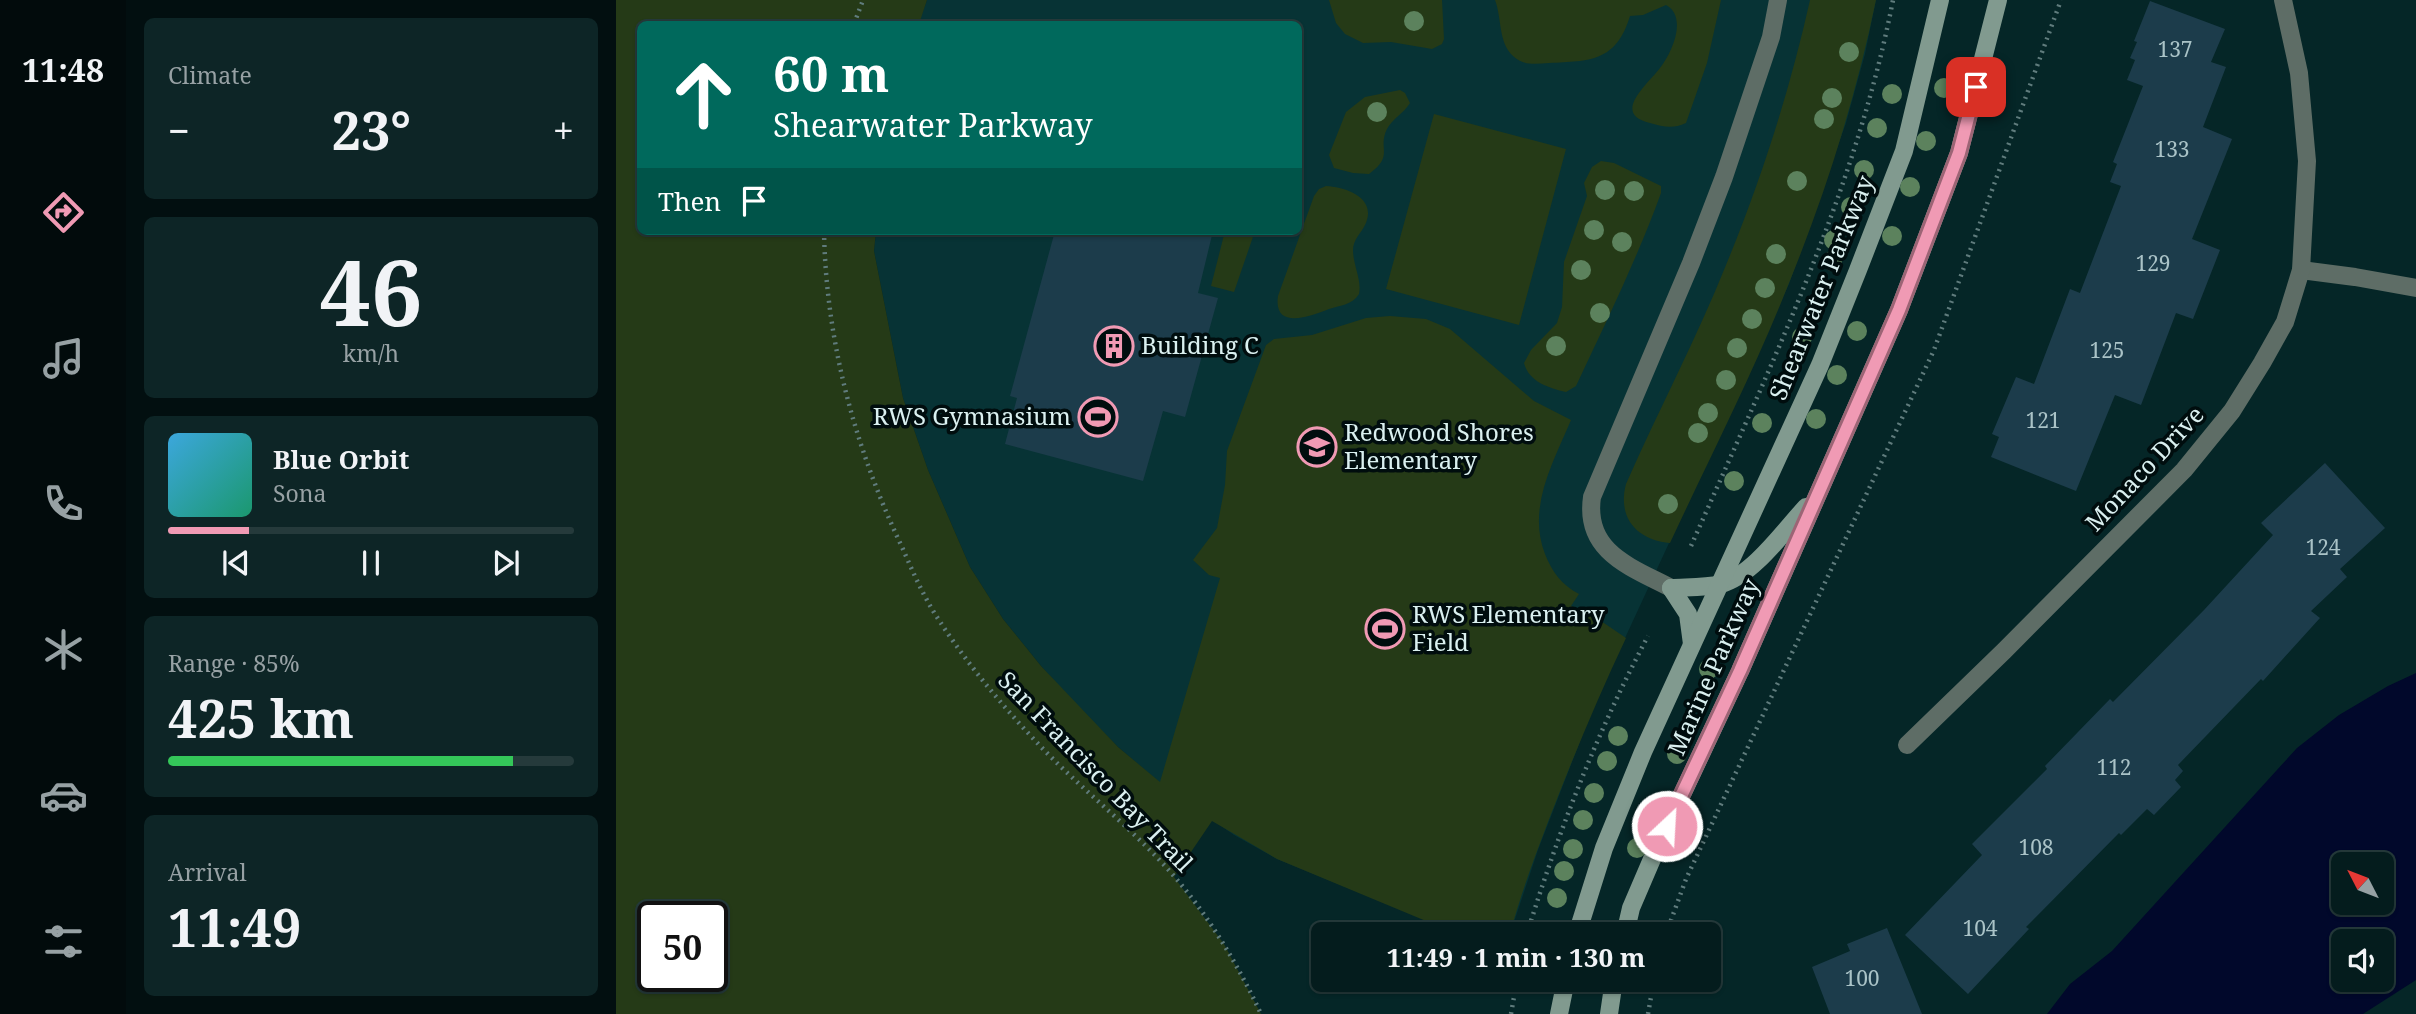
<!DOCTYPE html>
<html lang="en">
<head>
<meta charset="utf-8">
<style>
  :root { --surface:#041c1d; --page:#0d2526; --text:#f1f3f6; --muted:#97a1a4; --line:#253a3b; --accent:#f09ab4 }
  body { margin:0; font-family:"Noto Serif",serif; background:var(--page); color:var(--text); height:100vh; display:flex; flex-direction:column; font-size:26px; white-space:nowrap }
  * { box-sizing:border-box; margin:0 }
  p { font-size:23px; color:var(--muted) }
  .icon { flex:none; width:38px; height:38px; fill:none; stroke:currentColor; stroke-width:2; stroke-linecap:round; stroke-linejoin:round }
  .map { position:relative; flex:1; overflow:hidden }
  .panel { display:flex; flex-direction:column; gap:18px; padding:18px; background:#020f10; width:490px }
  .panel>* { flex:none }
  .top-card { position:absolute; left:21px; top:21px; width:665px; height:214px; border-radius:10px; box-shadow:0 2px 5px #0004,0 0 0 2px var(--line); background:#00695c; color:#fff; overflow:hidden }
  .needle { width:46px; rotate:312deg }
  .fabs { position:absolute; left:1715px; top:852px; display:grid; gap:14px }
  .fabs a { display:grid; place-items:center; width:63px; height:63px; border-radius:10px; background:var(--surface); box-shadow:0 2px 5px #0004,0 0 0 2px var(--line); font-size:35px }
  .speed { position:absolute; left:21px; top:901px; display:flex; gap:14px; font-size:35px; font-weight:700; text-align:center }
  .speed>* { display:grid; place-content:center; width:91px; height:91px; border-radius:50%; background:var(--surface); box-shadow:0 2px 5px #0004,0 0 0 2px var(--line); line-height:1 }
  .speed .limit { border:4px solid #111; border-radius:10px; background:#fff; color:#111 }
  .pin { position:absolute; display:grid; place-items:center; width:60px; height:60px; color:#fff; margin:-30px; border-radius:14px; box-shadow:0 4px 10px #0006 }
  .me { position:absolute; width:77px; margin:-38px; rotate:25deg; stroke-linejoin:round; filter:drop-shadow(0 0 5px #0008) }
  .turn { display:flex; align-items:center; gap:24px; height:147px; padding:0 21px; font-size:32px }
  .turn .icon { width:91px; height:91px; stroke-width:2.5 }
  .turn b { display:block; font-size:49px; line-height:60px }
  .then { display:flex; align-items:center; height:66px; padding:0 21px; background:#0003; gap:14px; font-size:26px }
  .big { font-size:52px; font-weight:700; line-height:1.1 }
  .panel .widget { flex:1; display:flex; flex-direction:column; justify-content:center; gap:10px; min-width:0; padding:0 24px; border-radius:10px; background:var(--page) }
  .panel .dial { align-items:center; gap:0 }
  .dial b { font-size:91px; line-height:1 }
  .song { display:flex; align-items:center; gap:21px }
  .cover { width:84px; height:84px; border-radius:10px; background:linear-gradient(135deg,hsl(200 70% 55%),hsl(160 70% 35%)) }
  .played { height:7px; border-radius:4px; background:linear-gradient(90deg,var(--accent) 20%,var(--line) 20%) }
  .keys { display:flex; justify-content:space-around; direction:ltr }
  .heat { display:flex; justify-content:space-between; align-items:center; font-size:38px; direction:ltr }
  .charge { height:10px; border-radius:5px; background:linear-gradient(90deg,#34c759 85%,var(--line) 0) }
  .trip { position:absolute; left:695px; top:922px; width:410px; height:70px; border-radius:10px; background:var(--surface); box-shadow:0 2px 5px #0004,0 0 0 2px var(--line); font-weight:700; line-height:70px; text-align:center }
  main { display:flex; flex:1; min-height:0 }
  .dock { display:flex; flex-direction:column; width:126px; justify-content:space-around; align-items:center; background:#020b0c; color:var(--muted) }
  .dock .icon { width:49px; height:49px }
  .dock .current { color:var(--accent) }
  .dock b { font-size:32px; color:var(--text) }
  .map>svg:first-child { display:block }
</style>
</head>
<body>
<main>
<nav class="dock">
<b>11:48</b>
<svg class="icon current" aria-label="directions" viewBox="0 0 24 24"><path d="M12 3l9 9-9 9-9-9zM9 14v-3h6M13 9l2 2-2 2"/></svg>
<svg class="icon" aria-label="music" viewBox="0 0 24 24"><path d="M9 18V5l10-2v13"/><circle cx="6" cy="18" r="3"/><circle cx="16" cy="16" r="3"/></svg>
<svg class="icon" aria-label="phone" viewBox="0 0 24 24"><path d="M5 4h4l2 5-3 2q2 4 5 5l2-3 5 2v4C11 20 4 13 5 4z"/></svg>
<svg class="icon" aria-label="climate" viewBox="0 0 24 24"><path d="M12 3v18M4 7l16 10M4 17L20 7"/></svg>
<svg class="icon" aria-label="car" viewBox="0 0 24 24"><path d="M5 17H2v-5l4-1 3-4h7l3 4 3 1v5h-3M9 17h6M6 11h13"/><circle cx="7" cy="17" r="2"/><circle cx="17" cy="17" r="2"/></svg>
<svg class="icon" aria-label="filters" viewBox="0 0 24 24"><path d="M4 7h16M4 17h16"/><circle cx="9" cy="7" r="2"/><circle cx="15" cy="17" r="2"/></svg>
</nav>
<section class="panel">
<div class="widget"><p>Climate</p>
<div class="heat"><a>−</a><b class="big">23°</b><a>+</a></div>
</div>
<div class="widget dial"><b>46</b><p>km/h</p></div>
<div class="widget">
<div class="song"><i class="cover"></i><div><b>Blue Orbit</b><p>Sona</p></div></div>
<div class="played"></div>
<div class="keys"><svg class="icon" aria-label="previous" viewBox="0 0 24 24"><path d="M18 5L8 12l10 7zM5 5v14"/></svg><svg class="icon" aria-label="pause" viewBox="0 0 24 24"><path d="M8 5v14M16 5v14"/></svg><svg class="icon" aria-label="next" viewBox="0 0 24 24"><path d="M6 5l10 7-10 7zM19 5v14"/></svg></div>
</div>
<div class="widget"><p>Range · 85%</p><b class="big">425 km</b><div class="charge"></div></div>
<div class="widget"><p>Arrival</p><b class="big">11:49</b></div>
</section>
<div class="map">
<svg width="1800" height="1014" viewBox="0 0 1800 1014">
  <rect width="100%" height="100%" fill="#052627"/>
  <path fill="#073335" d="M 311,0 L 1260,0 L 1249,54 L 1230,123 L 1173,284 L 978,705 L 922,850 L 894,934 L 844,934 L 661,859 L 618,835 L 544,783 L 502,747 L 458,703 L 425,666 L 387,619 L 354,567 L 312,470 L 287,398 L 258,251 L 260,231 L 682,231 L 682,24 L 302,24 Z"/>
  <g fill="#253a17" fill-rule="evenodd">
    <path d="M 0,0 L 311,0 L 303,24 L 24,24 L 24,231 L 260,231 L 258,251 L 287,398 L 312,470 L 354,567 L 387,619 L 425,666 L 502,747 L 544,782 L 604,578 L 593,575 L 577,560 L 601,528 L 609,485 L 611,451 L 650,345 L 658,339 L 696,335 L 750,318 L 774,316 L 810,319 L 834,329 L 918,401 L 955,420 C 937,463 911,507 929,554 C 936,572 946,585 963,594 L 955,606 L 988,623 L 1010,638 C 981,699 956,760 932,822 C 918,859 904,896 894,934 L 844,934 L 834,931 L 661,859 L 596,821 L 558,877 L 608,944 L 645,1014 L 0,1014 ZM 37,917 L 96,917 L 96,976 L 37,976 Z"/>
    <path d="M 713,0 L 826,0 L 828,39 L 826,44 L 816,49 L 775,42 L 747,43 L 729,34 L 720,23 Z"/>
    <path d="M 879,0 L 1105,0 L 1091,63 L 1070,123 C 1057,129 1048,127 1034,123 C 994,114 1033,83 1044,68 C 1056,53 1072,17 1050,5 L 1027,15 L 1014,16 C 1000,62 974,61 933,63 C 920,64 907,66 897,56 C 882,42 886,18 879,0 Z"/>
    <path d="M 1194,0 L 1260,0 C 1240,97 1210,192 1173,283 C 1138,372 1094,457 1054,543 C 1021,540 1001,518 1010,484 C 1042,411 1080,340 1110,265 C 1145,180 1174,90 1194,0 Z"/>
    <path d="M 784,90 L 789,93 L 794,103 C 788,113 776,119 771,129 C 761,149 779,155 753,174 L 737,173 L 718,168 L 713,155 L 730,112 L 749,97 Z"/>
    <path d="M 818,114 L 950,149 L 903,325 L 770,289 Z"/>
    <path d="M 985,161 L 998,163 L 1045,186 L 1045,193 C 1021,259 990,322 960,386 L 950,392 C 933,388 913,382 908,363 L 915,350 L 941,323 L 946,307 L 948,262 L 971,196 L 968,183 L 976,167 Z"/>
    <path d="M 710,186 C 730,187 762,198 749,225 C 745,233 737,240 737,250 C 737,265 746,280 743,294 C 736,305 725,305 713,309 C 695,316 657,331 662,296 L 698,196 L 703,189 Z"/>
    <path d="M 609,231 L 639,231 L 618,292 L 595,286 Z"/>
  </g>
  <path fill="#01082b" fill-rule="evenodd" d="M 1800,673 L 1800,980 L 1747,1014 L 1431,1014 L 1454,984 L 1496,951 L 1681,748 L 1723,715 L 1772,686 ZM 1727,864 L 1766,864 L 1766,903 L 1727,903 ZM 1727,942 L 1766,942 L 1766,980 L 1727,980 Z"/>
  <g fill="#1c3c4b">
    <path d="M 1534,1 L 1609,29 L 1595,62 L 1610,67 L 1587,127 L 1616,139 L 1576,239 L 1604,250 L 1577,319 L 1560,313 L 1525,405 L 1499,395 L 1460,491 L 1375,457 L 1383,437 L 1376,434 L 1400,377 L 1418,384 L 1454,289 L 1464,293 L 1505,186 L 1494,182 L 1501,164 L 1497,162 L 1527,86 L 1511,80 L 1519,60 L 1514,58 L 1521,42 L 1518,41 Z"/>
    <path d="M 439,231 L 597,231 L 582,293 L 602,298 L 569,417 L 547,411 L 527,481 L 389,444 L 401,398 L 394,396 Z"/>
    <path d="M 1709,463 L 1769,528 L 1724,569 L 1731,577 L 1695,611 L 1704,618 L 1647,681 L 1645,679 L 1562,765 L 1567,771 L 1559,780 L 1565,787 L 1538,815 L 1531,809 L 1505,835 L 1503,833 L 1410,927 L 1413,929 L 1352,994 L 1289,935 L 1366,855 L 1356,844 L 1431,769 L 1429,766 L 1494,699 L 1497,702 L 1588,610 L 1657,535 L 1645,523 Z"/>
    <path d="M 1271,928 L 1306,1014 L 1214,1014 L 1196,967 L 1234,951 L 1231,944 Z"/>
  </g>
  <g fill="none" stroke-linecap="round" stroke-linejoin="round">
    <g stroke="#607c7d" stroke-width="4.5" stroke-dasharray="2 5" stroke-linecap="butt">
      <path d="M 238,24 L 247,0"/>
      <path d="M 208,231 C 210,341 239,448 286,547 C 296,570 306,593 319,614 C 350,663 388,708 428,750 C 470,793 518,830 557,875 C 593,916 622,965 645,1014"/>
      <path d="M 1075,546 C 1153,369 1240,191 1277,0"/>
      <path d="M 911,934 C 942,832 982,730 1032,636"/>
      <path d="M 1050,934 L 1070,879 L 1318,350 L 1445,0"/>
      <path d="M 895,1014 L 901,980"/>
      <path d="M 1032,1014 L 1038,980"/>
    </g>
    <path stroke="#5e6d66" stroke-width="18" d="M 1055,588 C 1015,567 968,552 976,497 L 1075,263 L 1108,177 L 1155,37 L 1162,0"/>
    <g stroke="#5e6d66" stroke-width="18">
      <path d="M 1685,270 L 1739,277 L 1800,288"/>
      <path d="M 1291,745 L 1388,651 L 1568,470 L 1616,411 L 1646,363 L 1669,322 L 1685,270 L 1691,161 L 1683,73 L 1667,0"/>
    </g>
    <g stroke="#819a8f" stroke-width="18">
      <path d="M 1055,588 C 1071,587 1089,588 1105,584 C 1136,576 1168,531 1190,507"/>
      <path d="M 1055,588 L 1072,614 L 1076,644"/>
      <path d="M 961,934 L 988,848 L 1027,752 L 1204,365 L 1242,270 L 1288,151 L 1324,0"/>
      <path d="M 1009,934 L 1015,908 L 1039,852 L 1124,671 L 1283,310 L 1343,153 L 1382,0"/>
      <path d="M 943,1014 L 950,980"/>
      <path d="M 993,1014 L 998,980"/>
    </g>
  </g>
  <g fill="#5c825d">
    <circle cx="798" cy="21" r="10"/>
    <circle cx="1233" cy="52" r="10"/>
    <circle cx="1328" cy="88" r="10"/>
    <circle cx="1276" cy="94" r="10"/>
    <circle cx="1216" cy="98" r="10"/>
    <circle cx="761" cy="112" r="10"/>
    <circle cx="1208" cy="119" r="10"/>
    <circle cx="1261" cy="128" r="10"/>
    <circle cx="1310" cy="141" r="10"/>
    <circle cx="1248" cy="170" r="10"/>
    <circle cx="1181" cy="181" r="10"/>
    <circle cx="1294" cy="187" r="10"/>
    <circle cx="989" cy="190" r="10"/>
    <circle cx="1018" cy="191" r="10"/>
    <circle cx="1235" cy="207" r="10"/>
    <circle cx="978" cy="230" r="10"/>
    <circle cx="1276" cy="236" r="10"/>
    <circle cx="1218" cy="240" r="10"/>
    <circle cx="1006" cy="242" r="10"/>
    <circle cx="1160" cy="254" r="10"/>
    <circle cx="1216" cy="261" r="10"/>
    <circle cx="965" cy="270" r="10"/>
    <circle cx="1149" cy="288" r="10"/>
    <circle cx="984" cy="313" r="10"/>
    <circle cx="1136" cy="319" r="10"/>
    <circle cx="1241" cy="331" r="10"/>
    <circle cx="1186" cy="337" r="10"/>
    <circle cx="940" cy="346" r="10"/>
    <circle cx="1121" cy="348" r="10"/>
    <circle cx="1221" cy="375" r="10"/>
    <circle cx="1110" cy="380" r="10"/>
    <circle cx="1092" cy="413" r="10"/>
    <circle cx="1200" cy="419" r="10"/>
    <circle cx="1146" cy="423" r="10"/>
    <circle cx="1082" cy="433" r="10"/>
    <circle cx="1118" cy="481" r="10"/>
    <circle cx="1052" cy="504" r="10"/>
    <circle cx="1093" cy="669" r="10"/>
    <circle cx="1002" cy="736" r="10"/>
    <circle cx="1061" cy="754" r="10"/>
    <circle cx="991" cy="761" r="10"/>
    <circle cx="978" cy="793" r="10"/>
    <circle cx="1042" cy="803" r="10"/>
    <circle cx="967" cy="820" r="10"/>
    <circle cx="1021" cy="848" r="10"/>
    <circle cx="957" cy="849" r="10"/>
    <circle cx="948" cy="871" r="10"/>
    <circle cx="941" cy="898" r="10"/>
  </g>
  <g fill="none" stroke-linecap="round" stroke-linejoin="round">
    <g stroke="#9c6475" stroke-width="18">
      <path id="route" d="M 1051,826 L 1124,671 L 1283,310 L 1343,153 L 1360,87"/>
    </g>
    <use href="#route" stroke="#f09ab4" stroke-width="12"/>
  </g>
  <defs>
    <g id="building-ring" transform="scale(2.0125)"><circle r="9.5" fill="#000d0e" stroke="#f09ab4" stroke-width="1.5"/><path d="M-4-6H4V6H1V3H-1V6H-4ZM-2.5-4.3h1.7v1.8h-1.7ZM.8-4.3h1.7v1.8H.8ZM-2.5-1h1.7V.8h-1.7ZM.8-1h1.7V.8H.8Z" fill="#f09ab4"/></g>
    <g id="stadium-ring" transform="scale(2.0125)"><circle r="9.5" fill="#000d0e" stroke="#f09ab4" stroke-width="1.5"/><path d="M0-5a6.5 5 0 1 0 0 10a6.5 5 0 1 0 0-10ZM-3.5-1.8h7v3.6h-7Z" fill="#f09ab4"/></g>
    <g id="school-ring" transform="scale(2.0125)"><circle r="9.5" fill="#000d0e" stroke="#f09ab4" stroke-width="1.5"/><path d="M0-5L7-2L0 1L-7-2ZM-4 1L0 2.5L4 1V4Q0 6-4 4Z" fill="#f09ab4"/></g>
  </defs>
  <g fill-rule="evenodd">
    <use href="#building-ring" x="498" y="346"/>
    <use href="#stadium-ring" x="482" y="417"/>
    <use href="#school-ring" x="701" y="447"/>
    <use href="#stadium-ring" x="769" y="629"/>
  </g>
  <g text-anchor="middle" stroke-width="7" stroke-linejoin="round" paint-order="stroke">
    <g font-size="21" fill="#aac3c7">
      <text x="1559" y="57">137</text>
      <text x="1556" y="157">133</text>
      <text x="1537" y="271">129</text>
      <text x="1491" y="358">125</text>
      <text x="1427" y="428">121</text>
      <text x="1707" y="555">124</text>
      <text x="1498" y="775">112</text>
      <text x="1420" y="855">108</text>
      <text x="1364" y="936">104</text>
      <text x="1246" y="986">100</text>
    </g>
    <g font-size="24" fill="#daf0f0" stroke="#000d0e">
      <text transform="translate(1206 288) rotate(-68)" y="8">Shearwater Parkway</text>
      <text transform="translate(1529 469) rotate(-47)" y="8">Monaco Drive</text>
      <text transform="translate(1098 667) rotate(-66)" y="8">Marine Parkway</text>
      <text transform="translate(479 772) rotate(46)" y="8">San Francisco Bay Trail</text>
    </g>
    <g font-size="24" fill="#daf0f0" stroke="#000d0e" text-anchor="start">
      <text x="525" y="354">Building C</text>
      <text x="455" y="425" text-anchor="end">RWS Gymnasium</text>
      <text x="728" y="441">Redwood Shores<tspan x="728" dy="28">Elementary</tspan></text>
      <text x="796" y="623">RWS Elementary<tspan x="796" dy="28">Field</tspan></text>
    </g>
  </g>
</svg>
<div class="fabs">
<a><svg class="needle" viewBox="-14 -14 28 28"><path d="M0-13l5 13h-10z" fill="#e53935"/><path d="M0 13l5-13h-10z" fill="#97a1a4"/></svg></a>
<a><svg class="icon" aria-label="sound" viewBox="0 0 24 24"><path d="M4 9h4l5-4v14l-5-4H4zM17 9q2 3 0 6"/></svg></a>
</div>
<div class="speed"><div class="limit">50</div></div>
<div class="pin" style="left:1360px;top:87px;background:#d93025"><svg class="icon" aria-label="arrive" viewBox="0 0 24 24"><path d="M6 21V4h12l-3 4 3 4H6"/></svg></div>
<svg class="me" style="left:1051px;top:826px" viewBox="-20 -20 40 40"><circle r="17" fill="#f09ab4" stroke="#fff" stroke-width="3"/><path d="M0-11L8 9 0 5-8 9z" fill="#fff"/></svg>
<div class="trip">11:49 · 1 min · 130 m</div>
<div class="top-card">
<div class="turn"><svg class="icon" aria-label="ahead" viewBox="0 0 24 24"><path d="M12 20V5M6 11l6-6 6 6"/></svg><div><b>60 m</b>Shearwater Parkway</div></div>
<div class="then">Then<svg class="icon" aria-label="arrive" viewBox="0 0 24 24"><path d="M6 21V4h12l-3 4 3 4H6"/></svg></div>
</div>
</div>
</main>
</body>
</html>
